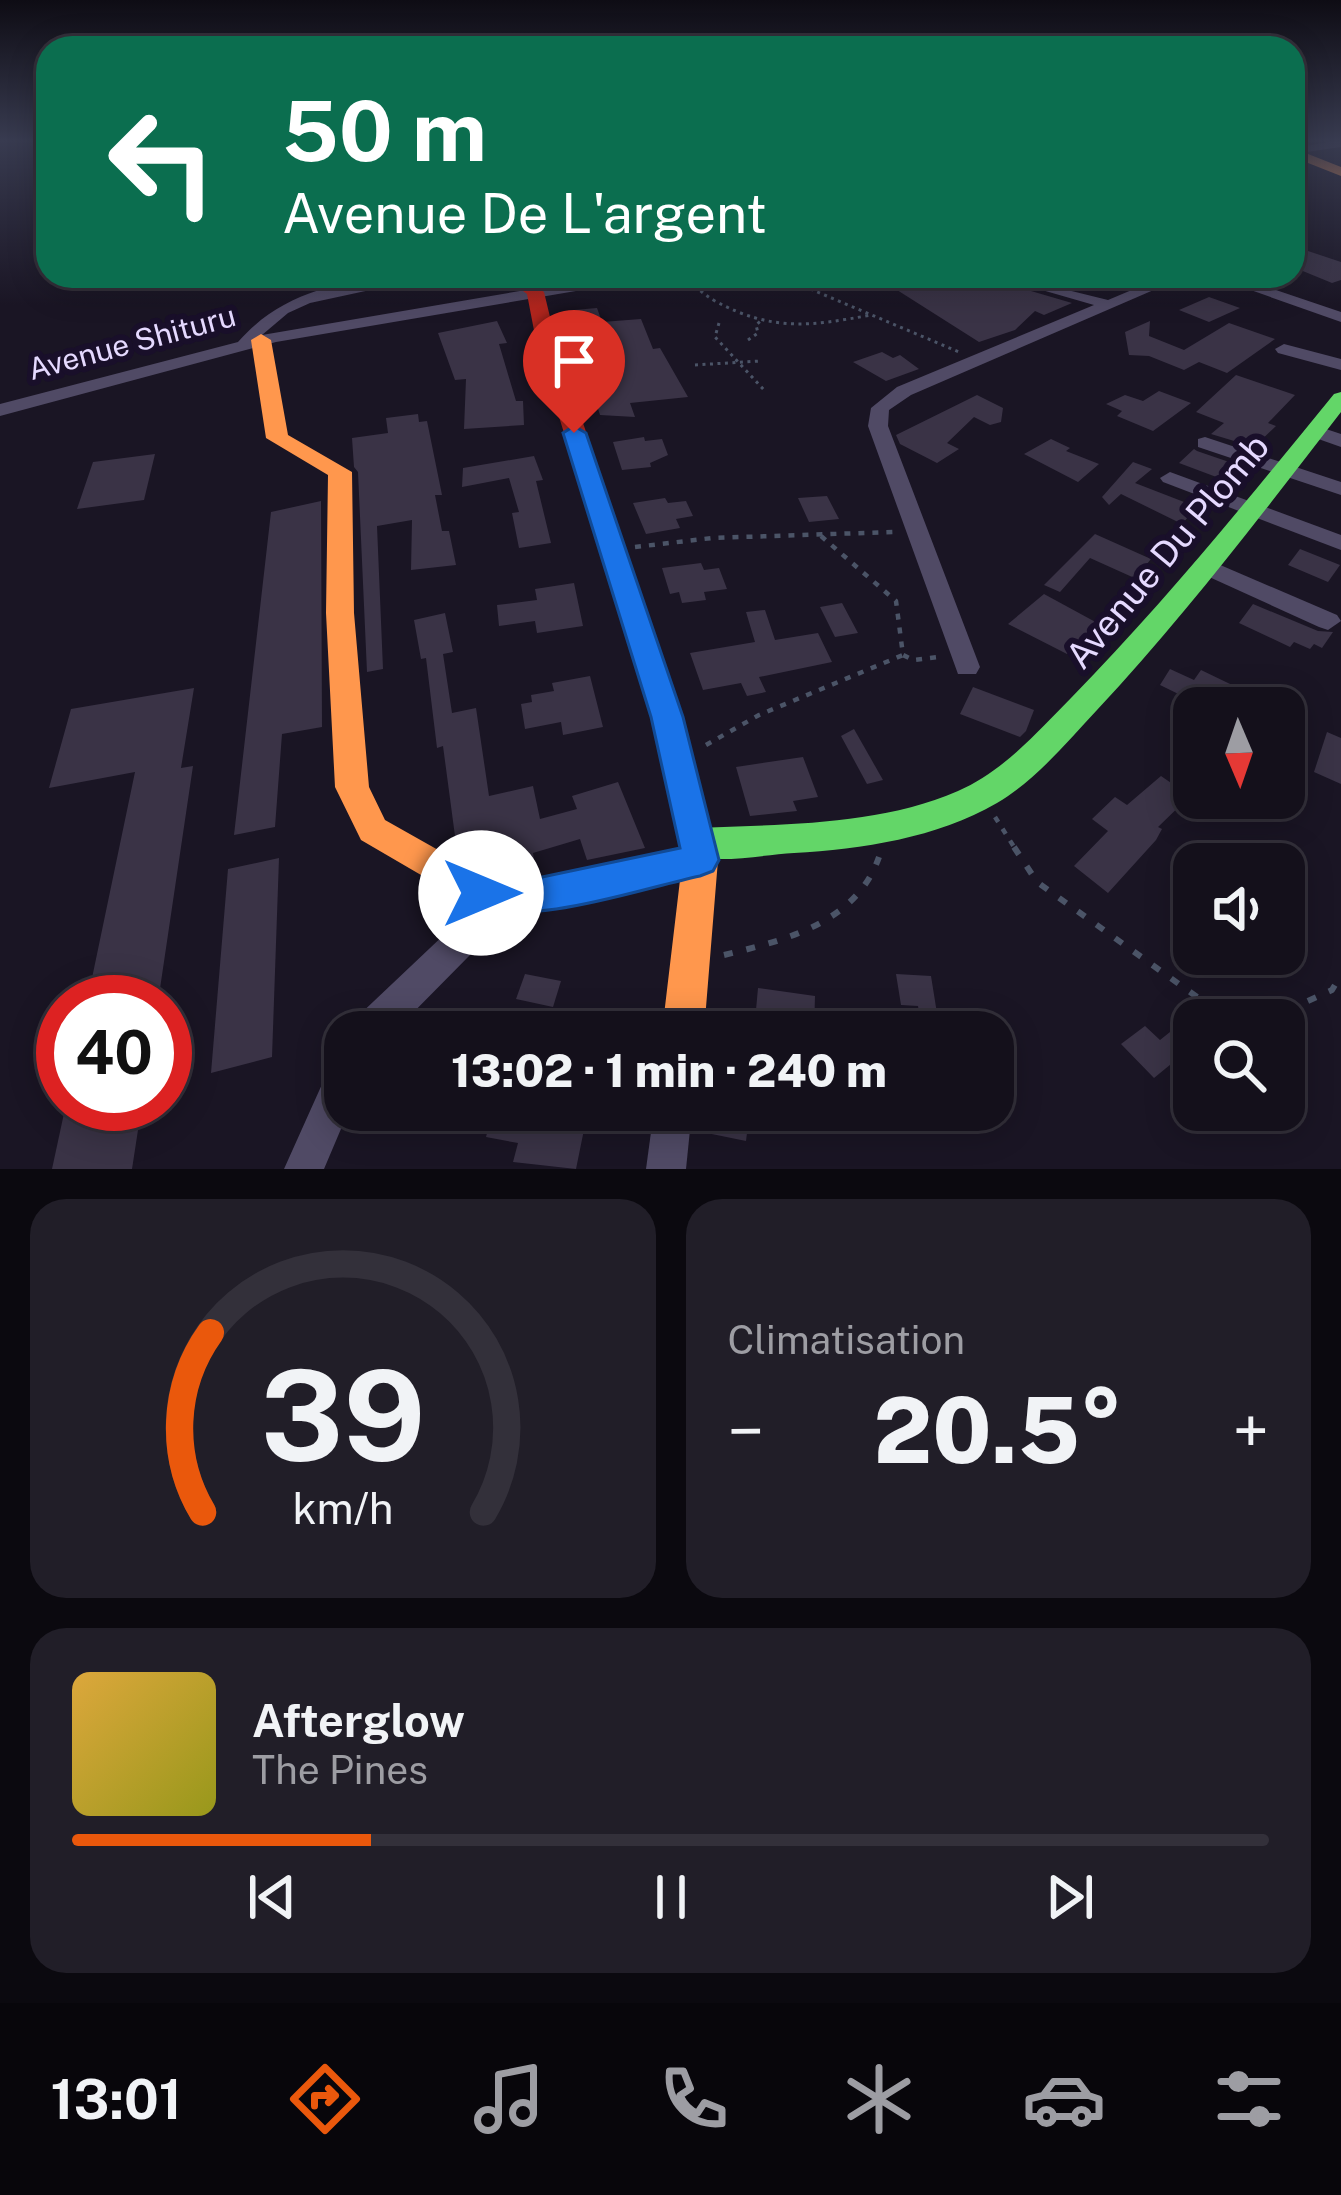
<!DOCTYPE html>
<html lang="fr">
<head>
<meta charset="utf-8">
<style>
  :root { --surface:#14101b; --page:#211e28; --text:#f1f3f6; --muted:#9d9da3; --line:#33303a; --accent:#ea580c }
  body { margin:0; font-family:"Public Sans",sans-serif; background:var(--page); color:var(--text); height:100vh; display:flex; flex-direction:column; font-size:45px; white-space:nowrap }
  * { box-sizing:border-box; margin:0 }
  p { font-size:39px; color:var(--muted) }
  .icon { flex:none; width:66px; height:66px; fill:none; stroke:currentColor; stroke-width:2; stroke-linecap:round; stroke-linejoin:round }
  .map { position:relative; height:1169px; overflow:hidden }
  .panel { display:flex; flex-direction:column; gap:30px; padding:30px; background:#0b090f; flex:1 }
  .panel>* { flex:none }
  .guide { position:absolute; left:36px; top:36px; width:1269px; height:252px; border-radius:36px; box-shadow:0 6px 30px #0003,0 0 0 3px var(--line); background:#0b6e4f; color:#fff; overflow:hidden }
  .needle { width:78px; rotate:178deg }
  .tools { position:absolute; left:1173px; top:687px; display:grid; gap:24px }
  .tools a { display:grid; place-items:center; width:132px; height:132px; border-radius:24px; background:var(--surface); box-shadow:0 6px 30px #0003,0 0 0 3px var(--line); font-size:60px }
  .speed { position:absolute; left:36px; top:975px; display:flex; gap:24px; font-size:60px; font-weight:700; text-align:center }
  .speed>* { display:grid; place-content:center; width:156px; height:156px; border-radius:50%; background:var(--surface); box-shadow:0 6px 30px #0003,0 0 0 3px var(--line); line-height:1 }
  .speed .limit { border:18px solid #d22; background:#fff; color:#111 }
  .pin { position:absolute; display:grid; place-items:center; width:102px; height:102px; color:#fff; margin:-123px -51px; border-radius:50% 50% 50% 0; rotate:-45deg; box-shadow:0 0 12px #0007 }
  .pin .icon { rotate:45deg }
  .me { position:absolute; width:132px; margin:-66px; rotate:90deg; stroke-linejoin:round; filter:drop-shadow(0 0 9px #0008) }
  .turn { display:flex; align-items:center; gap:42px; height:252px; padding:0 48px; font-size:54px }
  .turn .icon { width:156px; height:156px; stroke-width:2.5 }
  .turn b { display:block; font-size:84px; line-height:102px }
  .big { font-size:90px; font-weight:800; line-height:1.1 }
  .panel .tile { flex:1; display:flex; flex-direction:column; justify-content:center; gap:18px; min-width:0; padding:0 42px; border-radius:36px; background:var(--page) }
  .panel .dial { align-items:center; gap:0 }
  .dial svg { height:312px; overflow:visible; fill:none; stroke:var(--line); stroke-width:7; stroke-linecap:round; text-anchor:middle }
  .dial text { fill:var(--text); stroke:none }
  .song { display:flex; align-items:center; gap:36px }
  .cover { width:144px; height:144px; border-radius:18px; background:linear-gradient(135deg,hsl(40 70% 55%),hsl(60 70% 35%)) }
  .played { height:12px; border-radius:6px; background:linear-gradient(90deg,var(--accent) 25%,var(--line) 25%) }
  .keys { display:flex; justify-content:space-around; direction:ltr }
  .heat { display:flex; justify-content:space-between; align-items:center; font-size:66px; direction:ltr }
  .panel .tiles { flex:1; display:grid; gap:30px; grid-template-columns:1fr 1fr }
  .tile:last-child { grid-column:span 2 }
  .trip { position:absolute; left:324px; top:1011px; width:690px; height:120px; border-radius:36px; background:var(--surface); box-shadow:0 6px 30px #0003,0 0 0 3px var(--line); font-weight:800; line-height:120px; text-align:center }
  .tab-bar { display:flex; height:192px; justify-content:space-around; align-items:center; background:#08060b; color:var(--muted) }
  .tab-bar .icon { width:84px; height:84px }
  .tab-bar .on { color:var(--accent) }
  .tab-bar b { font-size:54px; color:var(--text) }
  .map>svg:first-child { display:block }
</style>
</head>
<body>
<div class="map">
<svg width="1341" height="1169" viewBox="0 0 1341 1169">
  <rect width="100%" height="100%" fill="#1a1524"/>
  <g fill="#3a3346">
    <path d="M 1293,246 L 1341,262 L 1341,280 L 1332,283 L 1293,267 Z"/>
    <path d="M 875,276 L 1059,276 L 1053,282 L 1032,278 L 1031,291 L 1072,303 L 1044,315 L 1035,311 L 1015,330 L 979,342 Z"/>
    <path d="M 1209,297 L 1240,308 L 1209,322 L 1179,310 Z"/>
    <path d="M 597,308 L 602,322 L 641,319 L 653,349 L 660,348 L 688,397 L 630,403 L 635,417 L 600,415 L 592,390 L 597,389 L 579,351 L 588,350 L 574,310 Z"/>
    <path d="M 497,321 L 507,343 L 499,344 L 516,401 L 523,401 L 524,425 L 464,429 L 466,379 L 455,380 L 438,333 Z"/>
    <path d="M 1150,321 L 1149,336 L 1184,350 L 1229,323 L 1275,339 L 1227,373 L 1199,362 L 1184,370 L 1149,356 L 1129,355 L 1125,332 Z"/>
    <path d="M 882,352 L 893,358 L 900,355 L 919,369 L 886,381 L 853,362 Z"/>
    <path d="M 1236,375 L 1295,395 L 1268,423 L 1276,426 L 1254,447 L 1211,434 L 1224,423 L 1196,412 Z"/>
    <path d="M 1159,391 L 1191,403 L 1153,431 L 1117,416 L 1122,411 L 1106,404 L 1125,395 L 1143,401 Z"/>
    <path d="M 977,395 L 1003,408 L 1001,422 L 990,425 L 974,417 L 947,443 L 959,449 L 937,463 L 900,444 L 896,435 Z"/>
    <path d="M 418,414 L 419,422 L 427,421 L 442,495 L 435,495 L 442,531 L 449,531 L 456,565 L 411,570 L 412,520 L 377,526 L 383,669 L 367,672 L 358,472 L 354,467 L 352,438 L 388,433 L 386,418 Z"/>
    <path d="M 644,437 L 645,441 L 662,439 L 668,455 L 650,463 L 651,467 L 622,470 L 613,442 Z"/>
    <path d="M 1051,439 L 1070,448 L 1066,451 L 1099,464 L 1078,482 L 1024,454 Z"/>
    <path d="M 1194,449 L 1197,451 L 1232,463 L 1219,478 L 1179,463 Z"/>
    <path d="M 155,454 L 144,500 L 77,509 L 93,462 Z"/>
    <path d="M 534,456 L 543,480 L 536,481 L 551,543 L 519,548 L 512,513 L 519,512 L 509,478 L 462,487 L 463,468 Z"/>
    <path d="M 1133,462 L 1152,469 L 1135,483 L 1197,507 L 1182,524 L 1121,494 L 1109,505 L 1102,497 Z"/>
    <path d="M 827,496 L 839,519 L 809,522 L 798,498 Z"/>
    <path d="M 665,498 L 668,503 L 686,501 L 693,516 L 676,519 L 680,528 L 646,534 L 633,503 Z"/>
    <path d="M 321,501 L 322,727 L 282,734 L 275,827 L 234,835 L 271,512 Z"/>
    <path d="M 1095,534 L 1151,559 L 1146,565 L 1162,572 L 1150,585 L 1090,558 L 1060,592 L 1044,585 Z"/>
    <path d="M 1300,549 L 1340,565 L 1328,582 L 1288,565 Z"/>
    <path d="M 701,563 L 704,570 L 719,568 L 727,589 L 704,592 L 706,600 L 682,603 L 679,592 L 670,594 L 662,568 Z"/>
    <path d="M 574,583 L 583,626 L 537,633 L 535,621 L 499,626 L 497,605 L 537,600 L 535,589 Z"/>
    <path d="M 1044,594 L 1101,625 L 1067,654 L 1008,624 Z"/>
    <path d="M 842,603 L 858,633 L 835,637 L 820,607 Z"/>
    <path d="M 1253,604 L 1318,631 L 1333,632 L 1322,648 L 1314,644 L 1310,649 L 1294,642 L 1290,647 L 1239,623 Z"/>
    <path d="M 765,610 L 775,640 L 818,633 L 832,662 L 759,677 L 766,692 L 747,696 L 741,683 L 703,690 L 690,653 L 755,642 L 746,612 Z"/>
    <path d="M 445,613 L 453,652 L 443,654 L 452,713 L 476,708 L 489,796 L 533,786 L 540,819 L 577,809 L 572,796 L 618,782 L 645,848 L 587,860 L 580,839 L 533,853 L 536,870 L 528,871 L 499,869 L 496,849 L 466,856 L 457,851 L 443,746 L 437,748 L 426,658 L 421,659 L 414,620 Z"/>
    <path d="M 1170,669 L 1194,680 L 1201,670 L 1253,695 L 1244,708 L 1207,708 L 1160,685 Z"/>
    <path d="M 590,676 L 603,727 L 563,735 L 561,722 L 525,729 L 521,704 L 532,702 L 531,695 L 554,691 L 552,683 Z"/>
    <path d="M 973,687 L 1034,710 L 1026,731 L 1020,737 L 960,714 Z"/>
    <path d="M 194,688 L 181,768 L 193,766 L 158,1002 L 87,1002 L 135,772 L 49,788 L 71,709 Z"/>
    <path d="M 854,729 L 883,780 L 867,784 L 841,736 Z"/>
    <path d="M 1327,732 L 1341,738 L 1341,784 L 1314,772 Z"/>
    <path d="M 803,757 L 818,797 L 793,801 L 797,811 L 750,816 L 736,767 Z"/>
    <path d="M 1161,776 L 1190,796 L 1158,827 L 1162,829 L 1156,840 L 1108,893 L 1074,866 L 1108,831 L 1092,819 L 1115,797 L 1127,805 Z"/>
    <path d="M 279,858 L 272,1057 L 211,1073 L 228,869 Z"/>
    <path d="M 525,974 L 561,981 L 553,1007 L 516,999 Z"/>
    <path d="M 896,974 L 931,976 L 940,1032 L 922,1032 L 918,1006 L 901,1005 Z"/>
    <path d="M 758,988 L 815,996 L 814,1032 L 754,1032 Z"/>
    <path d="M 1145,1026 L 1160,1040 L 1175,1028 L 1193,1046 L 1154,1078 L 1121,1044 Z"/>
    <path d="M 66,1104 L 142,1104 L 132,1169 L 52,1169 Z"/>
    <path d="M 493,1110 L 588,1110 L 576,1169 L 513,1162 L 518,1143 L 486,1137 Z"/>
    <path d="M 706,1110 L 750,1110 L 746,1141 L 702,1132 Z"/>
  </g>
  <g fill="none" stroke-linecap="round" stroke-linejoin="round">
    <g stroke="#4b5467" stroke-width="3" stroke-dasharray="3 4.5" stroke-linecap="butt">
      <path d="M 667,276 C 701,283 691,287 715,301 C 772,332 811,326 871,315"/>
      <path d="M 792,276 L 808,288 L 959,352"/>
      <path d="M 719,323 L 715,337 L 764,390"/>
      <path d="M 748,340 L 758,333 L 756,325 L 763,319"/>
      <path d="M 695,365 L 760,361"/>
    </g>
    <g stroke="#4b5467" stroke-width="4.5" stroke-dasharray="6 8" stroke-linecap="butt">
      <path d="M 821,536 L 896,601 L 903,655 L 913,660 L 939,657"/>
      <path d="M 635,547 L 712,538 L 893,532"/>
      <path d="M 706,745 L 759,715 L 903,655"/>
      <path d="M 995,817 L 1016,850"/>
    </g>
    <g stroke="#4b5467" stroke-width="6" stroke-dasharray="9 14" stroke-linecap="butt">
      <path d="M 1014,847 L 1037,882 L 1229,1020"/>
      <path d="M 724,955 C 786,940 856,923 879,857"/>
      <path d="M 1266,1020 L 1332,990 L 1341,975"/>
    </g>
    <g fill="#504a65" fill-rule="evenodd">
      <path d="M 1335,141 L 1341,141 L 1341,147 L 1293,154 L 1293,148 Z"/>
      <path d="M 392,276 L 435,276 L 310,303 L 288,313 L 262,335 L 608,276 L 643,276 L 635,281 L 276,342 L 0,416 L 0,404 L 238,342 C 279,295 332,283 392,276 Z"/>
      <path d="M 1165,276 L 1186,276 L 911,395 L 889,410 L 888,426 L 980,667 L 976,674 L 958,674 L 868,426 L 871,408 L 897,387 L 1094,305 L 1035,288 L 1035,282 L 1108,300 Z"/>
      <path d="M 1211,276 L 1234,276 L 1341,312 L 1341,322 Z"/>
      <path d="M 1284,344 L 1341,359 L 1341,370 L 1278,353 L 1275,349 Z"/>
      <path d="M 1314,425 L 1341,434 L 1341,447 L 1307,435 L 1304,431 Z"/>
      <path d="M 1205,437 L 1341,482 L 1341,495 L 1198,447 L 1198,439 Z"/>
      <path d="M 1170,472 L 1341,535 L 1341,550 L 1163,482 L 1160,478 Z"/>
      <path d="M 1204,558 L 1337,615 L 1341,621 L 1328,630 L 1319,627 L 1196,571 L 1192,566 L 1196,561 Z"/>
      <path d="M 526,883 L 538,888 L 542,898 L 538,908 L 472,953 L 394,1032 L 350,1032 L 355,1019 L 448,931 Z"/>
      <path d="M 345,1056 L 345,1110 L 349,1110 L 324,1169 L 284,1169 L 332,1062 Z"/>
      <path d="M 654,1110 L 692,1110 L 686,1169 L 646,1169 Z"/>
    </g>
    <path fill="#63d668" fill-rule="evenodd" d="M 1341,392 L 1341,412 C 1262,514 1185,616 1097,710 C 1066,743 1036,780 997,803 C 937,838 862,849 794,853 C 760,855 716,865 685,854 L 679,843 L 685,832 L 697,828 C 784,824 877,826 958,791 C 1004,771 1037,732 1071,698 C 1165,602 1249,498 1334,394 Z"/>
    <g fill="#ff974d" fill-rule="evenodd">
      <path d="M 1293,148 L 1341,167 L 1341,176 L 1293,157 Z"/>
      <path d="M 261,334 L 271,340 L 288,435 L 352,472 L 354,613 L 369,787 L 385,820 L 486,877 L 528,879 L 680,849 L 651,717 L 629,642 L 633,635 L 653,635 L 683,717 L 718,860 L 704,1032 L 662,1032 L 680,880 L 528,913 L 481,910 L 361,840 L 335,787 L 326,613 L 328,475 L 266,438 L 251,340 Z"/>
    </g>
    <path fill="#b3261e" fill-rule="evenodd" d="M 503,276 L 523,276 L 544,292 L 557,346 L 657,642 L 653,649 L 633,649 L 629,642 L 537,346 L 527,294 Z"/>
  </g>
  <linearGradient id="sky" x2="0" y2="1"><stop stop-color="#0e0c14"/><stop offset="0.46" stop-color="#383b50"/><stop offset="1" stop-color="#383b50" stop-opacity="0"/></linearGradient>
  <rect width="1341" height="305" fill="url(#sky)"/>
  <path fill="#1a73e8" stroke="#114b97" stroke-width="3" d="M 574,426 L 586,433 L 683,717 L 719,860 L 713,871 L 700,876 C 635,890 531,928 468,905 L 463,893 L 468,881 L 481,876 L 528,880 L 680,848 L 651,717 L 563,433 Z"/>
  <g text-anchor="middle" stroke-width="12" stroke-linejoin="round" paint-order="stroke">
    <g font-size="30" fill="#e5d9ff" stroke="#190f2a">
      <text transform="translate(132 343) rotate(-15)" y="10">Avenue Shituru</text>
    </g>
    <g font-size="36" fill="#e5d9ff" stroke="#190f2a">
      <text transform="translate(1167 551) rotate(-50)" y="13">Avenue Du Plomb</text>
    </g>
  </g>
</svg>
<div class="tools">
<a><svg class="needle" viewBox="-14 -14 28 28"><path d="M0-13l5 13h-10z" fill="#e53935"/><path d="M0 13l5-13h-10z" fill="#9d9da3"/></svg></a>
<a><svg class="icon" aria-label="sound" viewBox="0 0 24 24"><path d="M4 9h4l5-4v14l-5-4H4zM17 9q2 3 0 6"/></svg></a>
<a><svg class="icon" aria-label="search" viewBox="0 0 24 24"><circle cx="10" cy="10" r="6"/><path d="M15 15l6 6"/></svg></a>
</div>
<div class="speed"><div class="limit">40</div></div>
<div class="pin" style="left:574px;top:433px;background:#d93025"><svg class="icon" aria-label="arrive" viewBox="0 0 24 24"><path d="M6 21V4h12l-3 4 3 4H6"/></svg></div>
<svg class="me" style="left:481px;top:893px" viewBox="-20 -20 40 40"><circle r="19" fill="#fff"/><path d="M0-13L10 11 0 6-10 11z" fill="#1a73e8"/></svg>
<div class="trip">13:02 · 1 min · 240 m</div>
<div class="guide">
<div class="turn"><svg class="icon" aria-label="left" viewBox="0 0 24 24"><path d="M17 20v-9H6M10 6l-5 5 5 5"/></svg><div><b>50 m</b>Avenue De L'argent</div></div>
</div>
</div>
<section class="panel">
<div class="tiles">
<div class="tile dial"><svg viewBox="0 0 100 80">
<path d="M14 69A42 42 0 1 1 86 69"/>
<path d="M14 69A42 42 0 0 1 16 23" stroke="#ea580c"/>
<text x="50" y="56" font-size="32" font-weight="700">39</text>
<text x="50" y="72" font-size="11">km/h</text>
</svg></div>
<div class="tile"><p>Climatisation</p>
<div class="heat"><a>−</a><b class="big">20.5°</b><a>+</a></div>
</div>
<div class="tile">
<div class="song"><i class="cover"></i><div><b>Afterglow</b><p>The Pines</p></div></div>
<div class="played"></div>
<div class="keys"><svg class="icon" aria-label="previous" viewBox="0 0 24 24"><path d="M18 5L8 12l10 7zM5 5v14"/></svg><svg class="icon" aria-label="pause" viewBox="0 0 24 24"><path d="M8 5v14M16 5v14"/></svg><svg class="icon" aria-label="next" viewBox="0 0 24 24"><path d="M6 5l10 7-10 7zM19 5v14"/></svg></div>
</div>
</div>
</section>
<nav class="tab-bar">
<b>13:01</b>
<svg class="icon on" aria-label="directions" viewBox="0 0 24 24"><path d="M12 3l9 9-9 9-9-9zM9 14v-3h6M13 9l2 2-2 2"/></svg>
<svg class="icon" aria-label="music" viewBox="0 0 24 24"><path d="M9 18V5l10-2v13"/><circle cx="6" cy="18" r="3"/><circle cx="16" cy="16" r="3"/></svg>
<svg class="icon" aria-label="phone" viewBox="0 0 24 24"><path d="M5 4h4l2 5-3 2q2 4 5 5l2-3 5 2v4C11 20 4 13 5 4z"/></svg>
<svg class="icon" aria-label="climate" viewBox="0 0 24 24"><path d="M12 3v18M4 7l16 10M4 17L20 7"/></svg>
<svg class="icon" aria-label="car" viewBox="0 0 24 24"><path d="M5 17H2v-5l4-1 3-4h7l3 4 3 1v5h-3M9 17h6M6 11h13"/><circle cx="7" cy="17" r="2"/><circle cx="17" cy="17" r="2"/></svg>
<svg class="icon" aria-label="filters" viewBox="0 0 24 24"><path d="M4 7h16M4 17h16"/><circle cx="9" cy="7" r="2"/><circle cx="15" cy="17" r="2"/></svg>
</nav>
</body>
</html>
